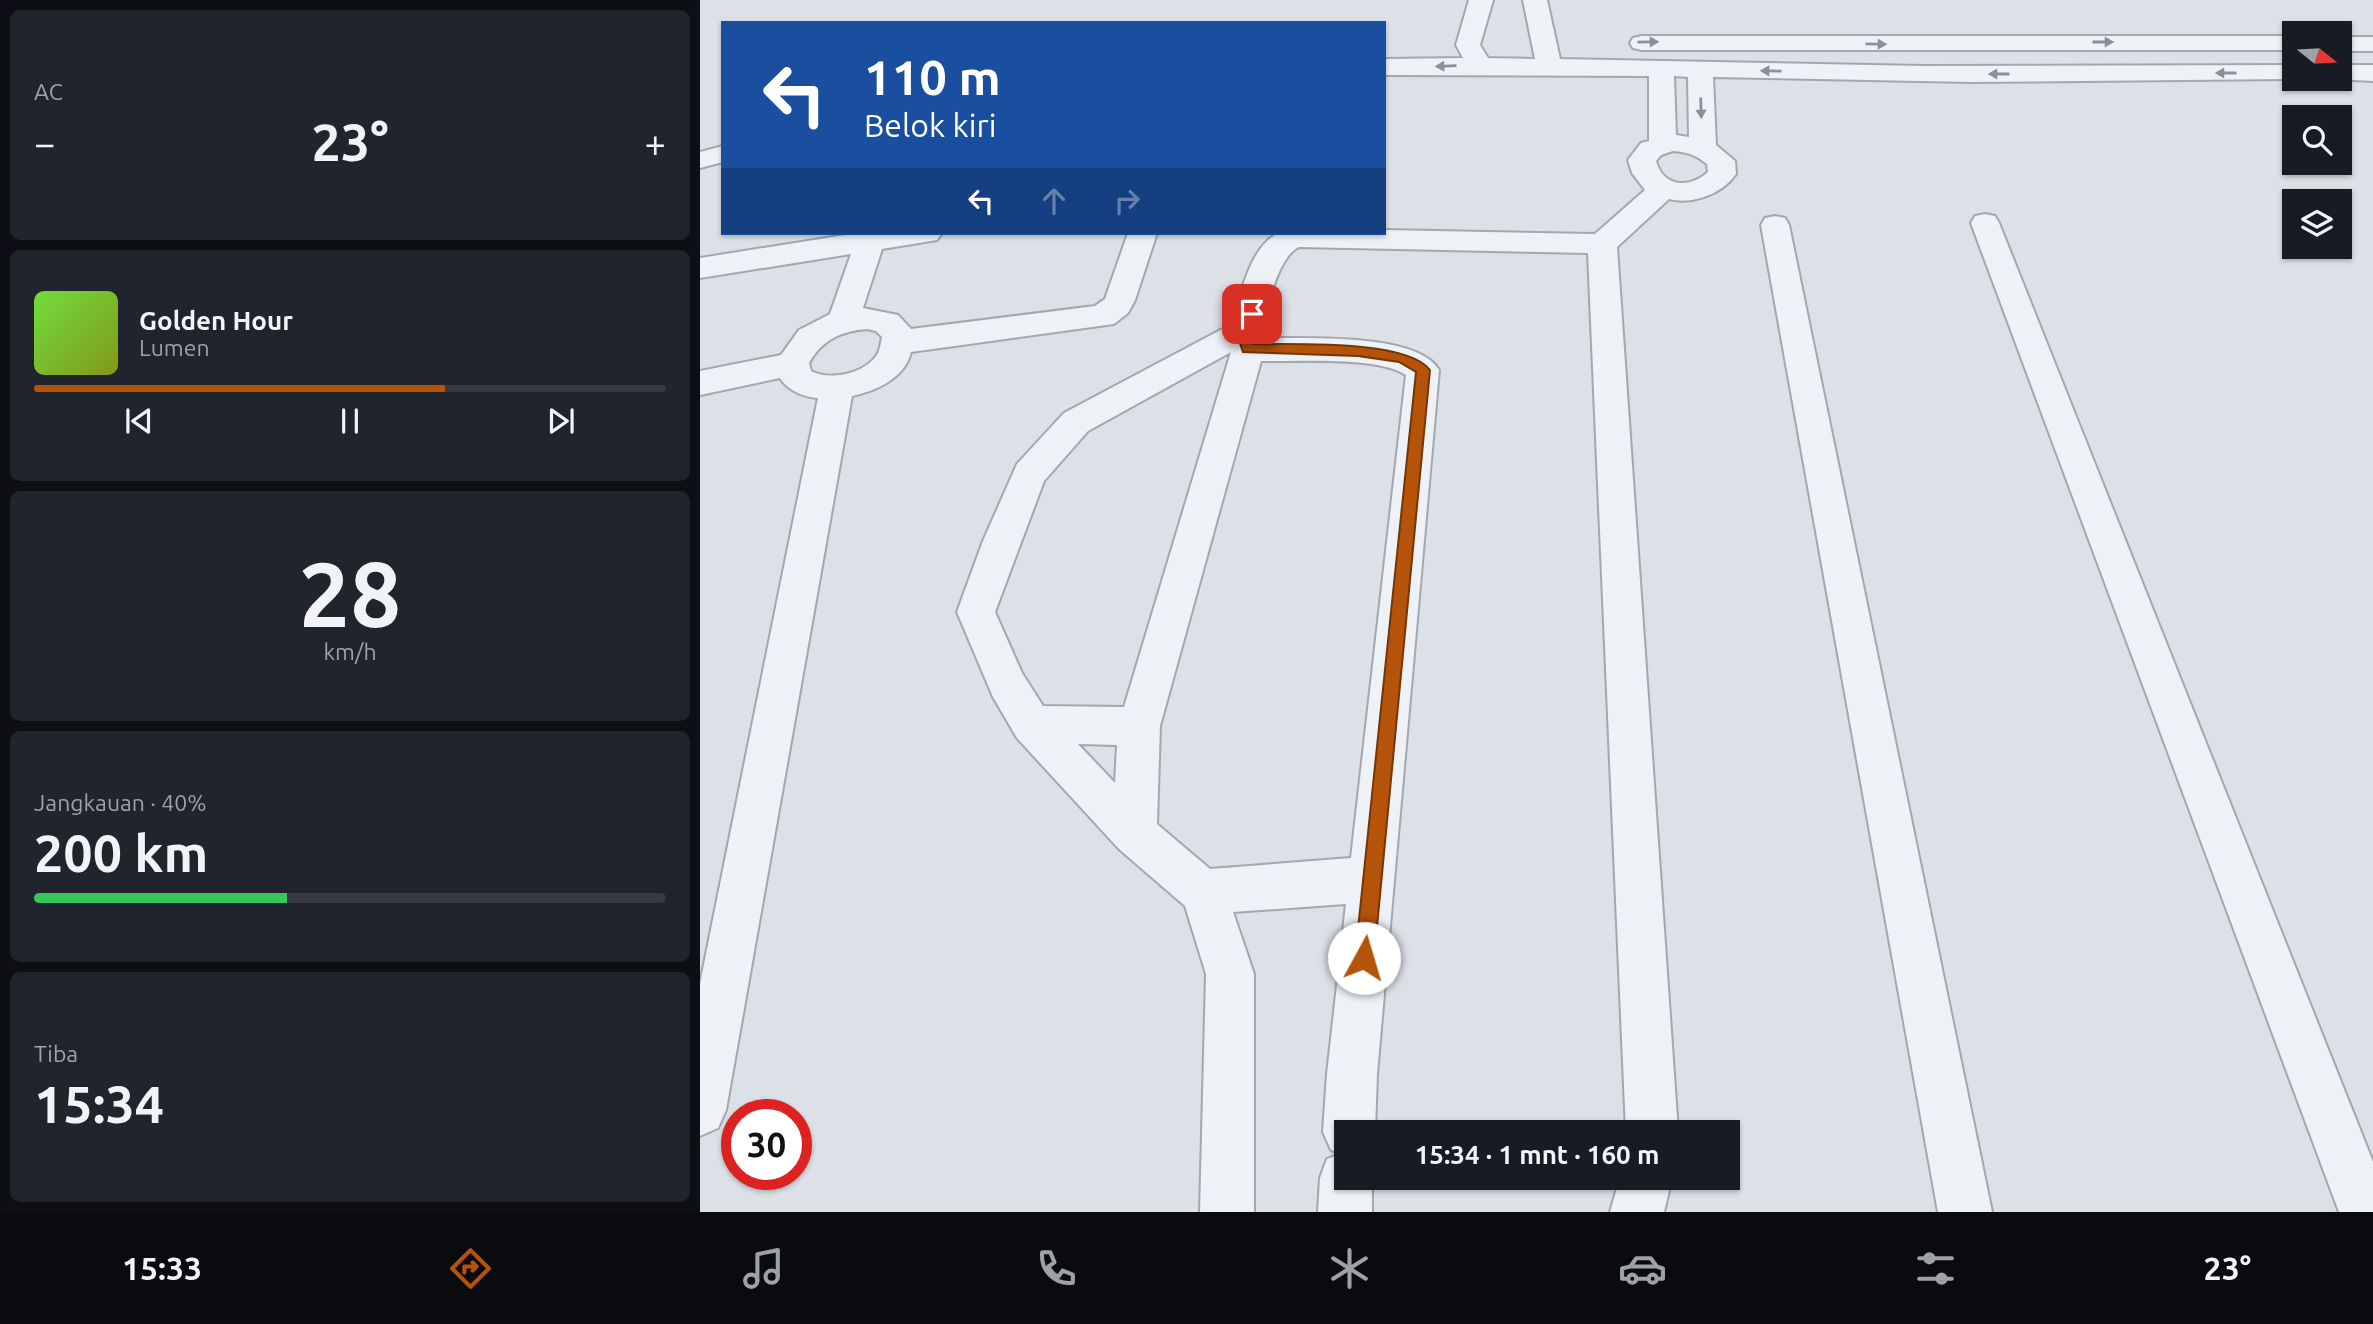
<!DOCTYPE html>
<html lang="id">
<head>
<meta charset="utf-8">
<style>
  :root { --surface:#171b24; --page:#20242c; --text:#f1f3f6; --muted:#9ea1a6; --line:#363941; --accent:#b45309 }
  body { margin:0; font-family:Ubuntu,sans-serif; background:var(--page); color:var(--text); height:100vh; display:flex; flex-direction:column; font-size:26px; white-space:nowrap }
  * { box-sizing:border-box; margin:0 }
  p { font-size:23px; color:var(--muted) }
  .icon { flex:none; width:38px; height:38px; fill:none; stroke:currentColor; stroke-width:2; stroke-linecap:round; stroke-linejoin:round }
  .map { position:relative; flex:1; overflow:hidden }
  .drawer { display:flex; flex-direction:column; gap:10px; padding:10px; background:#0d0f14; width:700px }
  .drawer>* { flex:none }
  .banner { position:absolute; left:21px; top:21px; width:665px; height:214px; border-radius:0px; box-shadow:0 2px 5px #0004; background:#1a4fa0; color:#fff; overflow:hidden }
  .needle { width:46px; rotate:108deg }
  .controls { position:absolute; left:1582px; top:21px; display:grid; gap:14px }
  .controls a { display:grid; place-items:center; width:70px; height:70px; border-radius:0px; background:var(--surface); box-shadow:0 2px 5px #0004; font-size:35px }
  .speed { position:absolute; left:21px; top:1099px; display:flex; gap:14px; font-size:35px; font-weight:700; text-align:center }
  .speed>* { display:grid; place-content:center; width:91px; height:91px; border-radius:50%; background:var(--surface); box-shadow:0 2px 5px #0004; line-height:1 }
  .speed .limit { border:10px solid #d22; background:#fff; color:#111 }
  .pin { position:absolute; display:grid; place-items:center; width:60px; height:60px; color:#fff; margin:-30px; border-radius:14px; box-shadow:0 4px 10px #0006 }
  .me { position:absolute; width:77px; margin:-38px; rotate:6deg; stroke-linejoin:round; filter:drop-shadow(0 0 5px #0008) }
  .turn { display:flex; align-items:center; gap:24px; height:147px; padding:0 28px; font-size:32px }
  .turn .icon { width:91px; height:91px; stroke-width:2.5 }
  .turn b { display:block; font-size:49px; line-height:60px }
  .lanes { display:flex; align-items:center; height:66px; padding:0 28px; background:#0003; justify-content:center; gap:35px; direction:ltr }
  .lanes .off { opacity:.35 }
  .big { font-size:52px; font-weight:600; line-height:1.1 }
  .drawer .tile { flex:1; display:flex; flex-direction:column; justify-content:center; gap:10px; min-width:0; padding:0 24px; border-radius:10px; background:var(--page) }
  .drawer .dial { align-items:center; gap:0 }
  .dial b { font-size:91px; line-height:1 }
  .song { display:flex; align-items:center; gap:21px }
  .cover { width:84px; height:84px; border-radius:10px; background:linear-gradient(135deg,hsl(100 70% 55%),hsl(70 70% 35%)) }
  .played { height:7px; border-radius:4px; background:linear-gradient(90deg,var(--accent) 65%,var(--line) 65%) }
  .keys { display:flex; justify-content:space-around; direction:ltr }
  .heat { display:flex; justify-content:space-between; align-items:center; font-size:38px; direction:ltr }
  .charge { height:10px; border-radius:5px; background:linear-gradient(90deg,#34c759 40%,var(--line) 0) }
  .trip { position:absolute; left:634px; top:1120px; width:406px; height:70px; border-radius:0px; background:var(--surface); box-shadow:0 2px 5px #0004; font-weight:600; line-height:70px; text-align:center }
  .menu { display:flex; height:112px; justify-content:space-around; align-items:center; background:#090b0e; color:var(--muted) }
  .menu .icon { width:49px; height:49px }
  .menu .active { color:var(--accent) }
  .menu b { font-size:32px; color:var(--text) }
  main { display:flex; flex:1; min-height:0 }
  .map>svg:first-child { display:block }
</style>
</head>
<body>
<main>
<section class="drawer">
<div class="tile"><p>AC</p>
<div class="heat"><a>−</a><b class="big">23°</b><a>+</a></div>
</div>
<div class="tile">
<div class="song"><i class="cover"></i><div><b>Golden Hour</b><p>Lumen</p></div></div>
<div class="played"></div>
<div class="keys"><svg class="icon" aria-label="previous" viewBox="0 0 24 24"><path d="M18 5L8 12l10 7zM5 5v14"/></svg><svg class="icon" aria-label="pause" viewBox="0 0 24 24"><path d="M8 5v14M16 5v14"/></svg><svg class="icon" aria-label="next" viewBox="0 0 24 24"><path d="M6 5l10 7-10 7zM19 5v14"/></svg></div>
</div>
<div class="tile dial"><b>28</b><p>km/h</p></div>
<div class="tile"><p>Jangkauan · 40%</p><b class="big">200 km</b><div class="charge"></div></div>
<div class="tile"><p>Tiba</p><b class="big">15:34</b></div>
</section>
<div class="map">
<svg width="1673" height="1212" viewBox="0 0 1673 1212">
  <rect width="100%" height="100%" fill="#dce1e7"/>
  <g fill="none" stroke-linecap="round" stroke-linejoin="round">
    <g stroke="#a1a8b1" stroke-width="4">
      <g id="minor">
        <path d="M 769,0 L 793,0 L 780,45 L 788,58 L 835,59 L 823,0 L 847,0 L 860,59 L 1224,66 L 1594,65 L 1594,79 L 1601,79 L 1270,82 L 1013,77 L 1016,145 L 1035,161 L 1036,174 C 1022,194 993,205 969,199 L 917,247 L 978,1132 L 926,1132 L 888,253 L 599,247 C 577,257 568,309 558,332 L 560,338 C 602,339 717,332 739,370 L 677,1074 L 675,1132 L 646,1132 L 646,1178 L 672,1178 L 672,1212 L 618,1212 L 620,1178 L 627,1159 L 640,1154 L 631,1150 L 623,1132 L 627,1074 L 646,904 L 533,912 L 554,974 L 554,1212 L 500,1212 L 506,974 L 485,906 L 419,849 L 317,738 L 293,697 L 257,612 L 283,541 L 317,464 L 364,413 L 530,325 C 541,297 549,246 579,233 L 684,233 L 684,230 L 895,234 L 945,190 L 932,173 L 928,160 L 941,143 L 949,141 L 949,76 L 684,75 L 684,59 L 763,58 L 756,45 ZM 974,76 L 988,77 L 989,137 L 976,135 ZM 973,151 C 987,152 996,155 1007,164 L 1008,172 C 989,189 963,187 956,161 L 961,155 ZM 531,352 L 424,707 L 343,706 L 322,673 L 295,612 L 344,481 L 388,431 ZM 561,361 C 598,362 677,356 706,375 L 651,858 L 510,869 L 457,824 L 460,726 ZM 378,744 L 417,745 L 415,783 Z"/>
        <path d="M 942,36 L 1594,36 L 1594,50 L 942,50 L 933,48 L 930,43 L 933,38 Z"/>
        <rect x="1640" y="37" width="33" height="14"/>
        <path d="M 1640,65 L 1673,65 L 1673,81 L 1633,79 L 1640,79 Z"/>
        <path d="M 23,146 L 23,162 L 0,168 L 0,152 Z"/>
        <path d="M 1285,214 L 1295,216 L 1299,223 L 1673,1162 L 1673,1212 L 1639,1212 L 1271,223 L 1275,216 Z"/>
        <path d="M 1075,216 L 1085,218 L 1089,225 L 1292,1212 L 1238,1212 L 1061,225 L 1065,218 Z"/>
        <path d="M 158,233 L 242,233 L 237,240 L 182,249 L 163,308 L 198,315 L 211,329 L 395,306 L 405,299 L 428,233 L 457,233 L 435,300 L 428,313 L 414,324 L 211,352 C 205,378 176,391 152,396 L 26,1110 L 18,1128 L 0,1136 L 0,984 L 118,398 C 104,397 88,391 80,378 L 0,395 L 0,371 L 81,355 L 99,330 L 130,314 L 151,254 L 0,278 L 0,258 ZM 167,329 L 176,331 L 182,337 C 181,342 180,349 178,353 C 166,374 130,381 111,371 L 109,363 C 122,340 141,331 167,329 Z"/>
        <path d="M 920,1178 L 972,1178 L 964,1212 L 910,1212 Z"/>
      </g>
    </g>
    <use href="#minor" fill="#eef1f5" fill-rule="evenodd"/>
  </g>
  <defs><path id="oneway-solid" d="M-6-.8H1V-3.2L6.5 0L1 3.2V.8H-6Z" transform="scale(1.75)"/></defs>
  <g fill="#8a9099">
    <use href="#oneway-solid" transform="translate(948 42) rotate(-1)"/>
    <use href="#oneway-solid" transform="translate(1403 42)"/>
    <use href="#oneway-solid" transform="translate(1176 44) rotate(1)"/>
    <use href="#oneway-solid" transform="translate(746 66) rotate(178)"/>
    <use href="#oneway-solid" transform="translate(1071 71) rotate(-179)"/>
    <use href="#oneway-solid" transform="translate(1526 73) rotate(-180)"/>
    <use href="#oneway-solid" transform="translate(1299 74) rotate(180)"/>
    <use href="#oneway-solid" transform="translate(1001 108) rotate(88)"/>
  </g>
  <path fill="#b45309" stroke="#753606" stroke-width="2" d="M 552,310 L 559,314 L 549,332 L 553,344 C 593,345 706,339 730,370 L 674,958 L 671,965 L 664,968 L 658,965 L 655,958 L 716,372 L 699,362 L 658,356 L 543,352 L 536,332 L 548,311 Z"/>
</svg>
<div class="controls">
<a><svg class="needle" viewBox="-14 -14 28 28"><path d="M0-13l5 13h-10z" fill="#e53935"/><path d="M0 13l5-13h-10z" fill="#9ea1a6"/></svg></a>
<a><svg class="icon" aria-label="search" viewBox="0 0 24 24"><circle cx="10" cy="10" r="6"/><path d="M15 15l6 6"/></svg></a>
<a><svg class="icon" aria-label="layers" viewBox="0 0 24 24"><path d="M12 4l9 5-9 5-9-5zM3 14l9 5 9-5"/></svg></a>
</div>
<div class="speed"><div class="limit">30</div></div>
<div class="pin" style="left:552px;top:314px;background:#d93025"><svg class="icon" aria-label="arrive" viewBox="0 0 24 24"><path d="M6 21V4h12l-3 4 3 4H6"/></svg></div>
<svg class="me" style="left:664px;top:958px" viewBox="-20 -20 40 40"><circle r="19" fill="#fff"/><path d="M0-13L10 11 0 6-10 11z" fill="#b45309"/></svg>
<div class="trip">15:34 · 1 mnt · 160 m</div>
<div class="banner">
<div class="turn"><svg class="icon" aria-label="left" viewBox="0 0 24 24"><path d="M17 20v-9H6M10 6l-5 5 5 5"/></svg><div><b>110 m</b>Belok kiri</div></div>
<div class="lanes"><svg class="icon" aria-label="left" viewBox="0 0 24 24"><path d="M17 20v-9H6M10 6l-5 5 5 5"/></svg><svg class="icon off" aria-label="ahead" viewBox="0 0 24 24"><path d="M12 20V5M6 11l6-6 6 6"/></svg><svg class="icon off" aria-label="right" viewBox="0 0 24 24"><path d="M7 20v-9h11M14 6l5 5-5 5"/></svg></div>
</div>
</div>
</main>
<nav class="menu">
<b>15:33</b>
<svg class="icon active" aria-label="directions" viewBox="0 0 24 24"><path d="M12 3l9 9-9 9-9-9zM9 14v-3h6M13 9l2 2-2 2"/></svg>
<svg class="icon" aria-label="music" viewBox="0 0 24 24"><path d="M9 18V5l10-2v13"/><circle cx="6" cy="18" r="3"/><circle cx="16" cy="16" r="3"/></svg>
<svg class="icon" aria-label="phone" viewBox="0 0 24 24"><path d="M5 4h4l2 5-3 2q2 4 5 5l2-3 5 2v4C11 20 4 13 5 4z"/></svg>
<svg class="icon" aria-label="climate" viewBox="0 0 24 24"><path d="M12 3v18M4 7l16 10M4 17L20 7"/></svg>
<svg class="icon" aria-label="car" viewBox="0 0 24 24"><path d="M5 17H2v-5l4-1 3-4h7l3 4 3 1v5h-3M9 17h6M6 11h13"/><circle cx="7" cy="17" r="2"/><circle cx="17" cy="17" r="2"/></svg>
<svg class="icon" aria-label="filters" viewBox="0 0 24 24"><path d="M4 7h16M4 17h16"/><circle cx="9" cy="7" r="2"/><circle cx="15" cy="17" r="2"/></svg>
<b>23°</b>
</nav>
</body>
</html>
